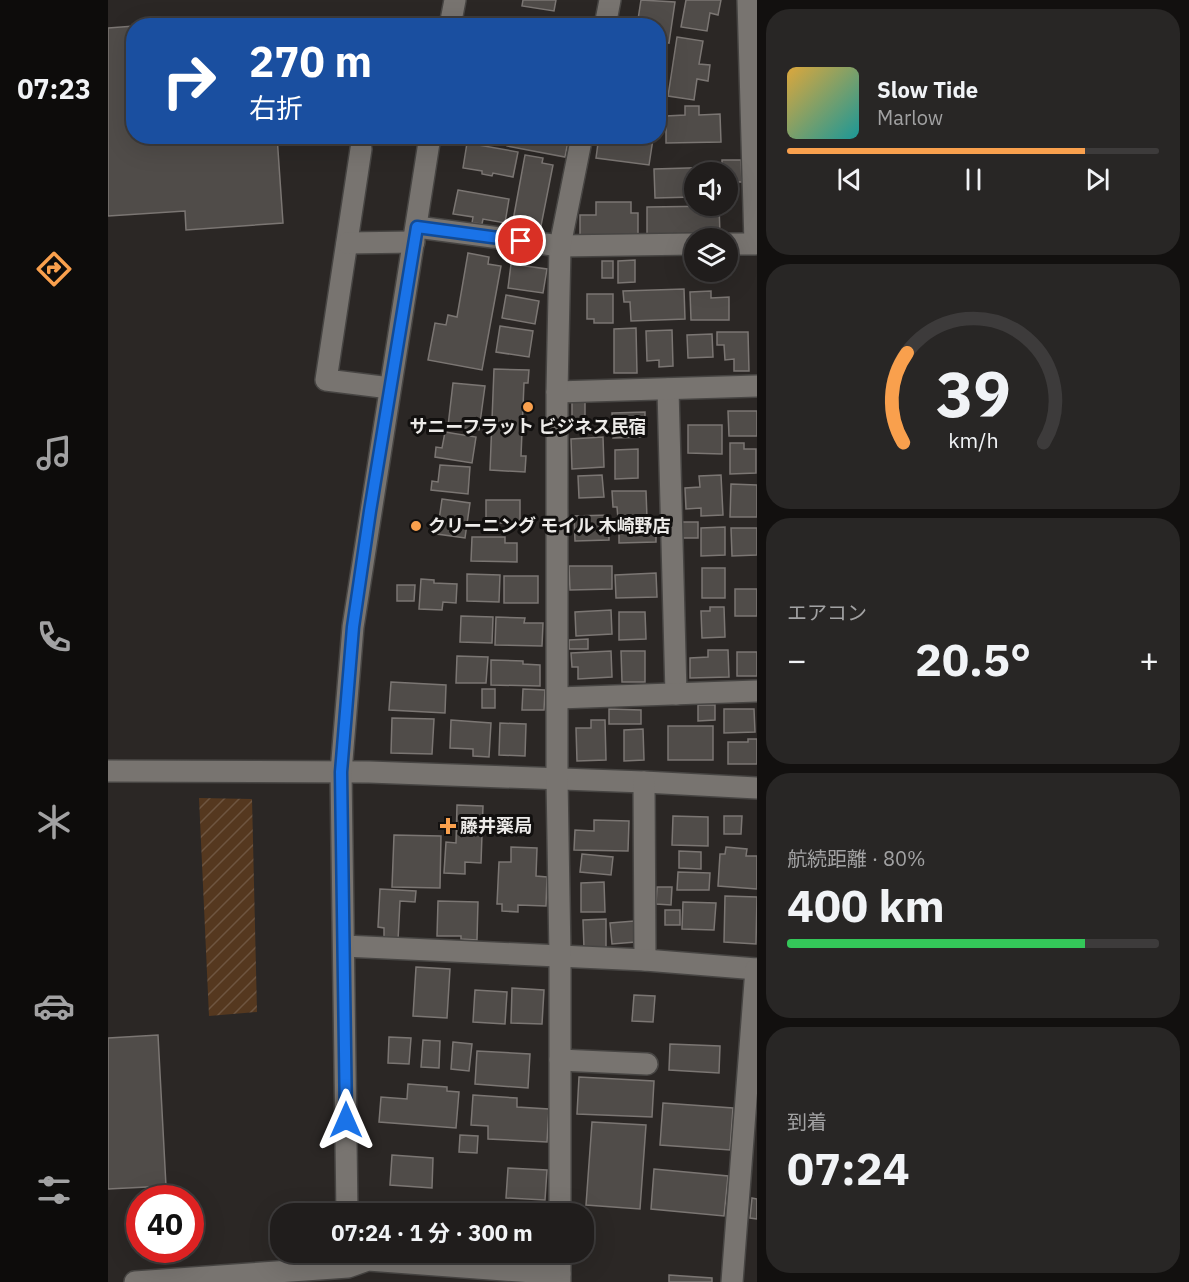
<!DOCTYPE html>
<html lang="ja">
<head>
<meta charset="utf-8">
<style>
  :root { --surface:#201d1c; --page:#282625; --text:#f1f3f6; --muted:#a2a2a3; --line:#3d3b3b; --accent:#f9a04d }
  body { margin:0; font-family:"IBM Plex Sans","Noto Sans JP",sans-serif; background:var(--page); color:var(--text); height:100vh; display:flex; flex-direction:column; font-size:22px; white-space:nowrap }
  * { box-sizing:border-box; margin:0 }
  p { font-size:20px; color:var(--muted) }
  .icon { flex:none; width:33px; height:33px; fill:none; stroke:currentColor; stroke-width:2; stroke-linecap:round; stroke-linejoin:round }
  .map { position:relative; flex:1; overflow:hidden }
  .sheet { display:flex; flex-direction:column; gap:9px; padding:9px; background:#12100f; width:432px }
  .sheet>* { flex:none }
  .guide { position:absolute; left:18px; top:18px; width:540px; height:126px; border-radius:24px; box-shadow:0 6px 24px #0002,0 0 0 2px var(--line); background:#1a4fa0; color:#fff; overflow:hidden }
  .fabs { position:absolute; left:576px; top:162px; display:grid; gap:12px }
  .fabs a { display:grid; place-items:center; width:54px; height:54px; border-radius:50%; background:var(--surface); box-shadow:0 6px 24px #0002,0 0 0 2px var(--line); font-size:30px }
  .speed { position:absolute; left:18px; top:1185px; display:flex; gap:12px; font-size:30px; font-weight:700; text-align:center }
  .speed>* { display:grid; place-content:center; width:78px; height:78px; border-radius:50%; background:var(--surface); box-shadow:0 6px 24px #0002,0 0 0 2px var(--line); line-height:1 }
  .speed .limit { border:9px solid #d22; background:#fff; color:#111 }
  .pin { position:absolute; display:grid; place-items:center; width:51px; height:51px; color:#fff; margin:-26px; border:3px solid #fff; border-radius:50%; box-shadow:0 2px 6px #0007 }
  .me { position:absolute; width:66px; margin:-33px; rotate:0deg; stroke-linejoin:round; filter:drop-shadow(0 0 4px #0008) }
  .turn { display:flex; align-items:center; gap:21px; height:126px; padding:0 24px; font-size:27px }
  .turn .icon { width:78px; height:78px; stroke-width:2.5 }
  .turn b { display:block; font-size:42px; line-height:51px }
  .big { font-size:45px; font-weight:700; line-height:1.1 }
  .sheet .widget { flex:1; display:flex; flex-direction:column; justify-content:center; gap:9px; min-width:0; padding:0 21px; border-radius:24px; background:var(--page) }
  .sheet .dial { align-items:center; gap:0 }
  .dial svg { height:156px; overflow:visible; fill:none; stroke:var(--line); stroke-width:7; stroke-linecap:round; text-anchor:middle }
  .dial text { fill:var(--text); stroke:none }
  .song { display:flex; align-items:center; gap:18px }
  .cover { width:72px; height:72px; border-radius:9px; background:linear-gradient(135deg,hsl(40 70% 55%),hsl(180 70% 35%)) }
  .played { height:6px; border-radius:3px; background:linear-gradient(90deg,var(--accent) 80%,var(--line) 80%) }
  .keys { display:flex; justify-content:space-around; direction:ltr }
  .heat { display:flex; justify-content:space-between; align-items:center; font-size:33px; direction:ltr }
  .charge { height:9px; border-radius:4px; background:linear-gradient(90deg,#34c759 80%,var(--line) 0) }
  .trip { position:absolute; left:162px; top:1203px; width:324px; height:60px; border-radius:24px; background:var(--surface); box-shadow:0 6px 24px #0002,0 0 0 2px var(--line); font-weight:700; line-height:60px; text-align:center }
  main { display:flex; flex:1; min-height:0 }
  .dock { display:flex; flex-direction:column; width:108px; justify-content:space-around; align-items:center; background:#0d0c0b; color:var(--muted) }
  .dock .icon { width:42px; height:42px }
  .dock .current { color:var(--accent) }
  .dock b { font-size:27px; color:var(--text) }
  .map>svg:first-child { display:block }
</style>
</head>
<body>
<main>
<nav class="dock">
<b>07:23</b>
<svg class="icon current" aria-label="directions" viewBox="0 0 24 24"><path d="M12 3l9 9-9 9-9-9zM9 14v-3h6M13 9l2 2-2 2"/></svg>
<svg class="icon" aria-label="music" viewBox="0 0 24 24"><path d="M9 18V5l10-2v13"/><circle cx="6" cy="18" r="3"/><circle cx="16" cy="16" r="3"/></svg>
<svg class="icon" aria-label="phone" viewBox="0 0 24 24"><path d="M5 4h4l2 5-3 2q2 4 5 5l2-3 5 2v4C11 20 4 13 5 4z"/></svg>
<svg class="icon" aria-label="climate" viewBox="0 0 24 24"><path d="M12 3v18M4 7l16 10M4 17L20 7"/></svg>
<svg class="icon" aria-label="car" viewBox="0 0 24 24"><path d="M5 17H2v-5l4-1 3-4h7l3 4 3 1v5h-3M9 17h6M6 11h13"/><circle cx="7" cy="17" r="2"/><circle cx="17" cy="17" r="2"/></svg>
<svg class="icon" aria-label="filters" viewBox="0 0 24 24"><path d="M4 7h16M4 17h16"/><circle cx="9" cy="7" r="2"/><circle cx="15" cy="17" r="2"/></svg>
</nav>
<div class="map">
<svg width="649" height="1282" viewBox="0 0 649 1282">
  <defs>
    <pattern id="garden-furrows" width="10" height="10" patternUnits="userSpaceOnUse" patternTransform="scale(1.5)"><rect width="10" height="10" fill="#55381f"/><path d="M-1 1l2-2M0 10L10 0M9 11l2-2" fill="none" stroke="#6e5540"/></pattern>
  </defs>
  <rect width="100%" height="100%" fill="#2b2725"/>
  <path fill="url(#garden-furrows)" d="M 91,798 L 144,799 L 149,1012 L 101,1016 Z"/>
  <g fill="#504c49" stroke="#7b7673" stroke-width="1.5">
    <path d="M 415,0 L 448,0 L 446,11 L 414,6 Z"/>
    <path d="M 533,0 L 567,2 L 561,43 L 550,41 L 550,26 L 529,26 Z"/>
    <path d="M 578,0 L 613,0 L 610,15 L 602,13 L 599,31 L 573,27 Z"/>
    <path d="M 161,18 L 162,26 L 38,26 Z"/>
    <path d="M 26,26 L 26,136 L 169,136 L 175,223 L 78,230 L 77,211 L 0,216 L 0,28 Z"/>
    <path d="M 569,37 L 595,41 L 591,64 L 602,65 L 600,81 L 589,79 L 586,100 L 560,96 Z"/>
    <path d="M 550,55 L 559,57 L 553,88 L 550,88 Z"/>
    <path d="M 577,106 L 591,106 L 591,115 L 612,114 L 613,142 L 558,143 L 558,116 L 577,115 Z"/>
    <path d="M 365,136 L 397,136 L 396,145 L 365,139 Z"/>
    <path d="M 400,136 L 461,136 L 457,157 L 399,146 Z"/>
    <path d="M 491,136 L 545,139 L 541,165 L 488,158 Z"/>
    <path d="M 359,143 L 410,152 L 405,177 L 385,173 L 384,176 L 374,174 L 374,171 L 355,168 Z"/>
    <path d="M 417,155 L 435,158 L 434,163 L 445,165 L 433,226 L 421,224 L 420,229 L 404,226 Z"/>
    <path d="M 614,160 L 633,160 L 634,182 L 620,182 L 620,172 L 586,172 L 586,197 L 547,198 L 546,169 L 614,167 Z"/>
    <path d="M 350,190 L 401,199 L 397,223 L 375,219 L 374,224 L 364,223 L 365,217 L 345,214 Z"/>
    <path d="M 488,202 L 523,202 L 523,213 L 530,213 L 530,237 L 472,238 L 472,215 L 488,215 Z"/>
    <path d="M 611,206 L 612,234 L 539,235 L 539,207 Z"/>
    <path d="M 360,253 L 381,257 L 380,264 L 393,266 L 374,370 L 320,360 L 327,323 L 338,325 L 340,315 L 349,317 Z"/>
    <path d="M 527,260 L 527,282 L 510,283 L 510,261 Z"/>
    <rect x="494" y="261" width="11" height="17"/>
    <path d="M 403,264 L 439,269 L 435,293 L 400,288 Z"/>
    <path d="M 576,289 L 577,319 L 523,321 L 522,302 L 516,302 L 515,291 Z"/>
    <path d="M 603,291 L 603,298 L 621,297 L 621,320 L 583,320 L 582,292 Z"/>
    <path d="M 479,294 L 505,294 L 505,323 L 486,323 L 486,319 L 479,319 Z"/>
    <path d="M 398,295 L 431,301 L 427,324 L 394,318 Z"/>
    <path d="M 392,326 L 425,331 L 421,357 L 388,352 Z"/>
    <path d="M 528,328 L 529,373 L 506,373 L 506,329 Z"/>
    <path d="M 564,330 L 565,366 L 551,367 L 551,360 L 539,361 L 538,331 Z"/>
    <path d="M 609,332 L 640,332 L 641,371 L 626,371 L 626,359 L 617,360 L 616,345 L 609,345 Z"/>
    <path d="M 604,334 L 605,357 L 580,358 L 579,335 Z"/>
    <path d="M 386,369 L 421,370 L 420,383 L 416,383 L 413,456 L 418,456 L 417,472 L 382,470 Z"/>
    <path d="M 345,383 L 377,386 L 371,430 L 340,426 Z"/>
    <rect x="464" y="402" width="13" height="19"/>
    <path d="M 620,411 L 649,411 L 649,436 L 621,436 Z"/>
    <path d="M 537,412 L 537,437 L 505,438 L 504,413 Z"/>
    <path d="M 580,425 L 614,425 L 614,454 L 580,453 Z"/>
    <path d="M 337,432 L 368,437 L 364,463 L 327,457 L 328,447 L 334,448 Z"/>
    <path d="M 495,437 L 496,467 L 464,469 L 463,439 Z"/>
    <path d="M 622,443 L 636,443 L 636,449 L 648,449 L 648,473 L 622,474 Z"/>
    <path d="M 530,449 L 530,478 L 507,479 L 507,450 Z"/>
    <path d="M 332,465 L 362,467 L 360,494 L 323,490 L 324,481 L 330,482 Z"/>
    <path d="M 494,475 L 496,497 L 471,498 L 470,476 Z"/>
    <path d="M 613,475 L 615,515 L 593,516 L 593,508 L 578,509 L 577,488 L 592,487 L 591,476 Z"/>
    <path d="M 623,484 L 649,485 L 649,517 L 622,517 Z"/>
    <path d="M 504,491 L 538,491 L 539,518 L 510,519 L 509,507 L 505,507 Z"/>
    <path d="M 334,499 L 362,503 L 357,538 L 329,534 Z"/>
    <rect x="378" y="500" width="34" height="23"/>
    <path d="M 501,515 L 501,540 L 467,541 L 466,516 Z"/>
    <path d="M 548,521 L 548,542 L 511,543 L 511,522 Z"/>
    <rect x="574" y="522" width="16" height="16"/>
    <path d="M 617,527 L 617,555 L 593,556 L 593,528 Z"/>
    <path d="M 623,528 L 649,528 L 649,555 L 624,556 Z"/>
    <path d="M 364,537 L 397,537 L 397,543 L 409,543 L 409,562 L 363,561 Z"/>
    <path d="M 461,566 L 504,566 L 504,589 L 462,590 Z"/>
    <rect x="594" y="568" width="23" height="30"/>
    <path d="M 548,573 L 549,597 L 508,598 L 507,575 Z"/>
    <path d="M 359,574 L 392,575 L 391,602 L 359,601 Z"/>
    <rect x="396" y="576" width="34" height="27"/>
    <path d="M 313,579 L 326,580 L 326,583 L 349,584 L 348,603 L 335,602 L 334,610 L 311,609 Z"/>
    <path d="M 289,585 L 307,585 L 306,601 L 289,601 Z"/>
    <rect x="627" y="589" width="22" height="27"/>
    <path d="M 602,607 L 616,607 L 617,637 L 594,638 L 593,611 L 602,611 Z"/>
    <path d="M 503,610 L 504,634 L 468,636 L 467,612 Z"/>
    <path d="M 511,612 L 537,612 L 538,639 L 511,640 Z"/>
    <path d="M 353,616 L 385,617 L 384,643 L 352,642 Z"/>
    <path d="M 388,617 L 417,618 L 416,623 L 435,623 L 434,646 L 387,645 Z"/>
    <path d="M 480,639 L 480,649 L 461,649 L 461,640 Z"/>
    <path d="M 600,650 L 620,650 L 621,677 L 582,678 L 582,658 L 600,657 Z"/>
    <path d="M 503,651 L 504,677 L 470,679 L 470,667 L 464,667 L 463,653 Z"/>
    <path d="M 513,651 L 537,651 L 537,682 L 514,682 Z"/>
    <rect x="629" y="652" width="20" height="24"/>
    <path d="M 349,656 L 380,657 L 378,683 L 348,683 Z"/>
    <path d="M 383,660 L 415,661 L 415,664 L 432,665 L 432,686 L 383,685 Z"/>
    <path d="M 283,682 L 338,685 L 337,713 L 281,710 Z"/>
    <rect x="374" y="689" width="13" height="19"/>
    <path d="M 415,689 L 437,690 L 436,710 L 414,710 Z"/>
    <path d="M 590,705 L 607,705 L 607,720 L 590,721 Z"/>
    <path d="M 501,709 L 533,710 L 533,724 L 501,724 Z"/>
    <path d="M 616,709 L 646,709 L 647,732 L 616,733 Z"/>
    <path d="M 284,718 L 326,719 L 324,754 L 283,753 Z"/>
    <path d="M 343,720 L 383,723 L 381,757 L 365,756 L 365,749 L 342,748 Z"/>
    <path d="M 483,720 L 497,720 L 498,760 L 469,761 L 468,728 L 483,728 Z"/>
    <path d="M 392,723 L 418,724 L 417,756 L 391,755 Z"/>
    <rect x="560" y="726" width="45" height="34"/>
    <path d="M 535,729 L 536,760 L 516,761 L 516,730 Z"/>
    <path d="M 640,739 L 649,739 L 649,764 L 620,764 L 620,742 L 640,742 Z"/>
    <path d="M 349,805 L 375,806 L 373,863 L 357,862 L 357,874 L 336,873 L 338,842 L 348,843 Z"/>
    <path d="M 565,816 L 600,817 L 600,846 L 564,845 Z"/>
    <path d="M 616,816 L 634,816 L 633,834 L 616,834 Z"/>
    <path d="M 486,820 L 521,821 L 520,851 L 466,850 L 467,830 L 486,831 Z"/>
    <path d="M 286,835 L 333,836 L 332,888 L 284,887 Z"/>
    <path d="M 403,847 L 429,848 L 428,876 L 439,877 L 438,906 L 410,905 L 410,912 L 394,911 L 394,904 L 389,904 L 391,862 L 403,862 Z"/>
    <path d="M 618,847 L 639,849 L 638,856 L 649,856 L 649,889 L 610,886 L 612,854 L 617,854 Z"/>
    <path d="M 571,851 L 593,852 L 593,869 L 571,868 Z"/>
    <path d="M 474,854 L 505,857 L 503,875 L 472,872 Z"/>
    <path d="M 570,872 L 602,873 L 601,890 L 569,890 Z"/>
    <path d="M 496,882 L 497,912 L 473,912 L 473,883 Z"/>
    <path d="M 549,887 L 564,887 L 563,905 L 548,904 Z"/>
    <path d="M 272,889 L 308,891 L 307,902 L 292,901 L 290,941 L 276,940 L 276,928 L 270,927 Z"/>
    <path d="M 617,896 L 649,897 L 648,944 L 616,942 Z"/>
    <path d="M 330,901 L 370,902 L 369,940 L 353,939 L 353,936 L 329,936 Z"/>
    <path d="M 575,902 L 608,903 L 606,930 L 574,929 Z"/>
    <rect x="557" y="910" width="15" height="15"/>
    <path d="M 498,919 L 498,949 L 476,949 L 475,920 Z"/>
    <path d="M 526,921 L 528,942 L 504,944 L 502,923 Z"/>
    <path d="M 308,967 L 342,969 L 339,1018 L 305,1016 Z"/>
    <path d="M 404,988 L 436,990 L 434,1024 L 403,1023 Z"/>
    <path d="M 367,990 L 399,992 L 397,1024 L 365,1022 Z"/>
    <path d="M 526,995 L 547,996 L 545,1022 L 524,1021 Z"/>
    <path d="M 50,1035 L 58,1186 L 0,1189 L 0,1038 Z"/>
    <path d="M 281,1037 L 303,1038 L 301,1064 L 280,1063 Z"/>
    <path d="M 315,1040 L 332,1041 L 331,1068 L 313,1067 Z"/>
    <path d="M 345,1042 L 364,1044 L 361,1071 L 343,1069 Z"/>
    <path d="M 562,1044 L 612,1046 L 611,1073 L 561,1070 Z"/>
    <path d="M 369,1051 L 422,1054 L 420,1088 L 367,1084 Z"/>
    <path d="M 471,1077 L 546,1081 L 544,1117 L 469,1114 Z"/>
    <path d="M 300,1084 L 339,1087 L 339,1091 L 351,1092 L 348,1128 L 271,1122 L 273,1097 L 299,1099 Z"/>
    <path d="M 365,1095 L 409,1098 L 409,1107 L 441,1109 L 439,1142 L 380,1139 L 380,1126 L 363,1125 Z"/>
    <path d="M 555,1103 L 625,1108 L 622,1150 L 552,1145 Z"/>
    <path d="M 484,1122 L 538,1125 L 532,1209 L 478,1205 Z"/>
    <path d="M 352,1135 L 370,1136 L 369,1153 L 351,1152 Z"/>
    <path d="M 284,1155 L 325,1158 L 324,1188 L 282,1185 Z"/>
    <path d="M 400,1168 L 439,1170 L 437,1200 L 398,1198 Z"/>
    <path d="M 546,1169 L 620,1176 L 616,1216 L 543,1209 Z"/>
    <path d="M 644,1198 L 649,1199 L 649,1219 L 642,1218 Z"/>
    <path d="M 384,1252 L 427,1252 L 426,1260 L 384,1256 Z"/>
    <path d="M 561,1275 L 604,1278 L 604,1282 L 561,1282 Z"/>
  </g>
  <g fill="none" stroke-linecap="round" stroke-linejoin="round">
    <g stroke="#474543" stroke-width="24">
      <g id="minor">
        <path d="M 342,26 L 347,0"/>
        <path d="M 497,26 L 502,0"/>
        <path d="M 253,149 L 218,380 L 282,388"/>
        <path d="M 309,227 L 452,246 L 586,244"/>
        <path d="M 239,243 L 306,242"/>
        <path d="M 620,244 L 647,244 L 640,0"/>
        <path d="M 560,389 L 568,694"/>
        <path d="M 449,392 L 649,386"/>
        <path d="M 450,698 L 649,691"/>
        <path d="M 0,771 L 261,772 L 536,782 L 649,788"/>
        <path d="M 536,782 L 537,960"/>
        <path d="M 236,946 L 537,960 L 649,969"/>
        <path d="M 452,1060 L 539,1064"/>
        <path d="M 239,1214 L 233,772 L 245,627 L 322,136"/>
        <path d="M 452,1214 L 452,956 L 449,779 L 449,392 L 452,246 L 474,136"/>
        <path d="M 27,1282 L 240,1267 L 260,1260 L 452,1274"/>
        <path d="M 452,1282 L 452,1252"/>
        <path d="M 624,1282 L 648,969"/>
      </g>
    </g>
    <use href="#minor" stroke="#787470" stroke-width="21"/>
  </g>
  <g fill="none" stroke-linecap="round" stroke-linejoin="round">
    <g stroke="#114b97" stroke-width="15">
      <path id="route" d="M 238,1120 L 233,772 L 245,627 L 262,511 L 309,227 L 413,241"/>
    </g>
    <use href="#route" stroke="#1a73e8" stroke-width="10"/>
  </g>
  <g fill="#f9a04d" stroke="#12100f" stroke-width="2">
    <circle cx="420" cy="407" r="6"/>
    <circle cx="308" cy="526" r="6"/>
    <path d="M337 817h6v6h6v6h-6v6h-6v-6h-6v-6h6z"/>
  </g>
  <g text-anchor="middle" stroke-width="6" stroke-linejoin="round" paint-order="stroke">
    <g font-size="18" font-weight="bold" fill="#edebe9" stroke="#12100f" text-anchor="start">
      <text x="420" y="433" text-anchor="middle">サニーフラット ビジネス民宿</text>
      <text x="320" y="532">クリーニング モイル 木崎野店</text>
      <text x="352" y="832">藤井薬局</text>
    </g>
  </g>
</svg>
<div class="fabs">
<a><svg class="icon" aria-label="sound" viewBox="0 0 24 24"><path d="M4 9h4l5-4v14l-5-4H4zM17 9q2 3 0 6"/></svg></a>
<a><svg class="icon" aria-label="layers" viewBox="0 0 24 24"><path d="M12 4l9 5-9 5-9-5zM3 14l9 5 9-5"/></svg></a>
</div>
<div class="speed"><div class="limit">40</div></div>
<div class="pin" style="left:413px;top:241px;background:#d93025"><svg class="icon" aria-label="arrive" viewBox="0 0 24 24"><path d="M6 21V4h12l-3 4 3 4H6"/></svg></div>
<svg class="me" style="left:238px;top:1120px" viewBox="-20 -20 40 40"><path d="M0-17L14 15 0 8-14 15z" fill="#1a73e8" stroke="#fff" stroke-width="4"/></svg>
<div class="trip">07:24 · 1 分 · 300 m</div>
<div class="guide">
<div class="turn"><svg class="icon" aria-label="right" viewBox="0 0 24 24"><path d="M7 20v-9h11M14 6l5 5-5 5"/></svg><div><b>270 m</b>右折</div></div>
</div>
</div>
<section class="sheet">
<div class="widget">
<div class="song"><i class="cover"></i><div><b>Slow Tide</b><p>Marlow</p></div></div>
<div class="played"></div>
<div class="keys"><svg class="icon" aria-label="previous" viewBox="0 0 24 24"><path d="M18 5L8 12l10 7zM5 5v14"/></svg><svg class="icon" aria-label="pause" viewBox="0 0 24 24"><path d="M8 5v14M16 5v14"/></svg><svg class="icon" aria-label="next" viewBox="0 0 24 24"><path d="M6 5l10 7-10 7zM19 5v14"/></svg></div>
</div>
<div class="widget dial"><svg viewBox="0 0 100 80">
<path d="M14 69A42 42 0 1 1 86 69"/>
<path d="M14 69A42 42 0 0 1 16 23" stroke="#f9a04d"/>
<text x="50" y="56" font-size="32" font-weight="700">39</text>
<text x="50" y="72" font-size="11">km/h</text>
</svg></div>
<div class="widget"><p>エアコン</p>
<div class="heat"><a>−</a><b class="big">20.5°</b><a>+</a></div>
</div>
<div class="widget"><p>航続距離 · 80%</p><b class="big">400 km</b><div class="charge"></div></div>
<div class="widget"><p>到着</p><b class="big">07:24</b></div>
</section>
</main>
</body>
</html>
